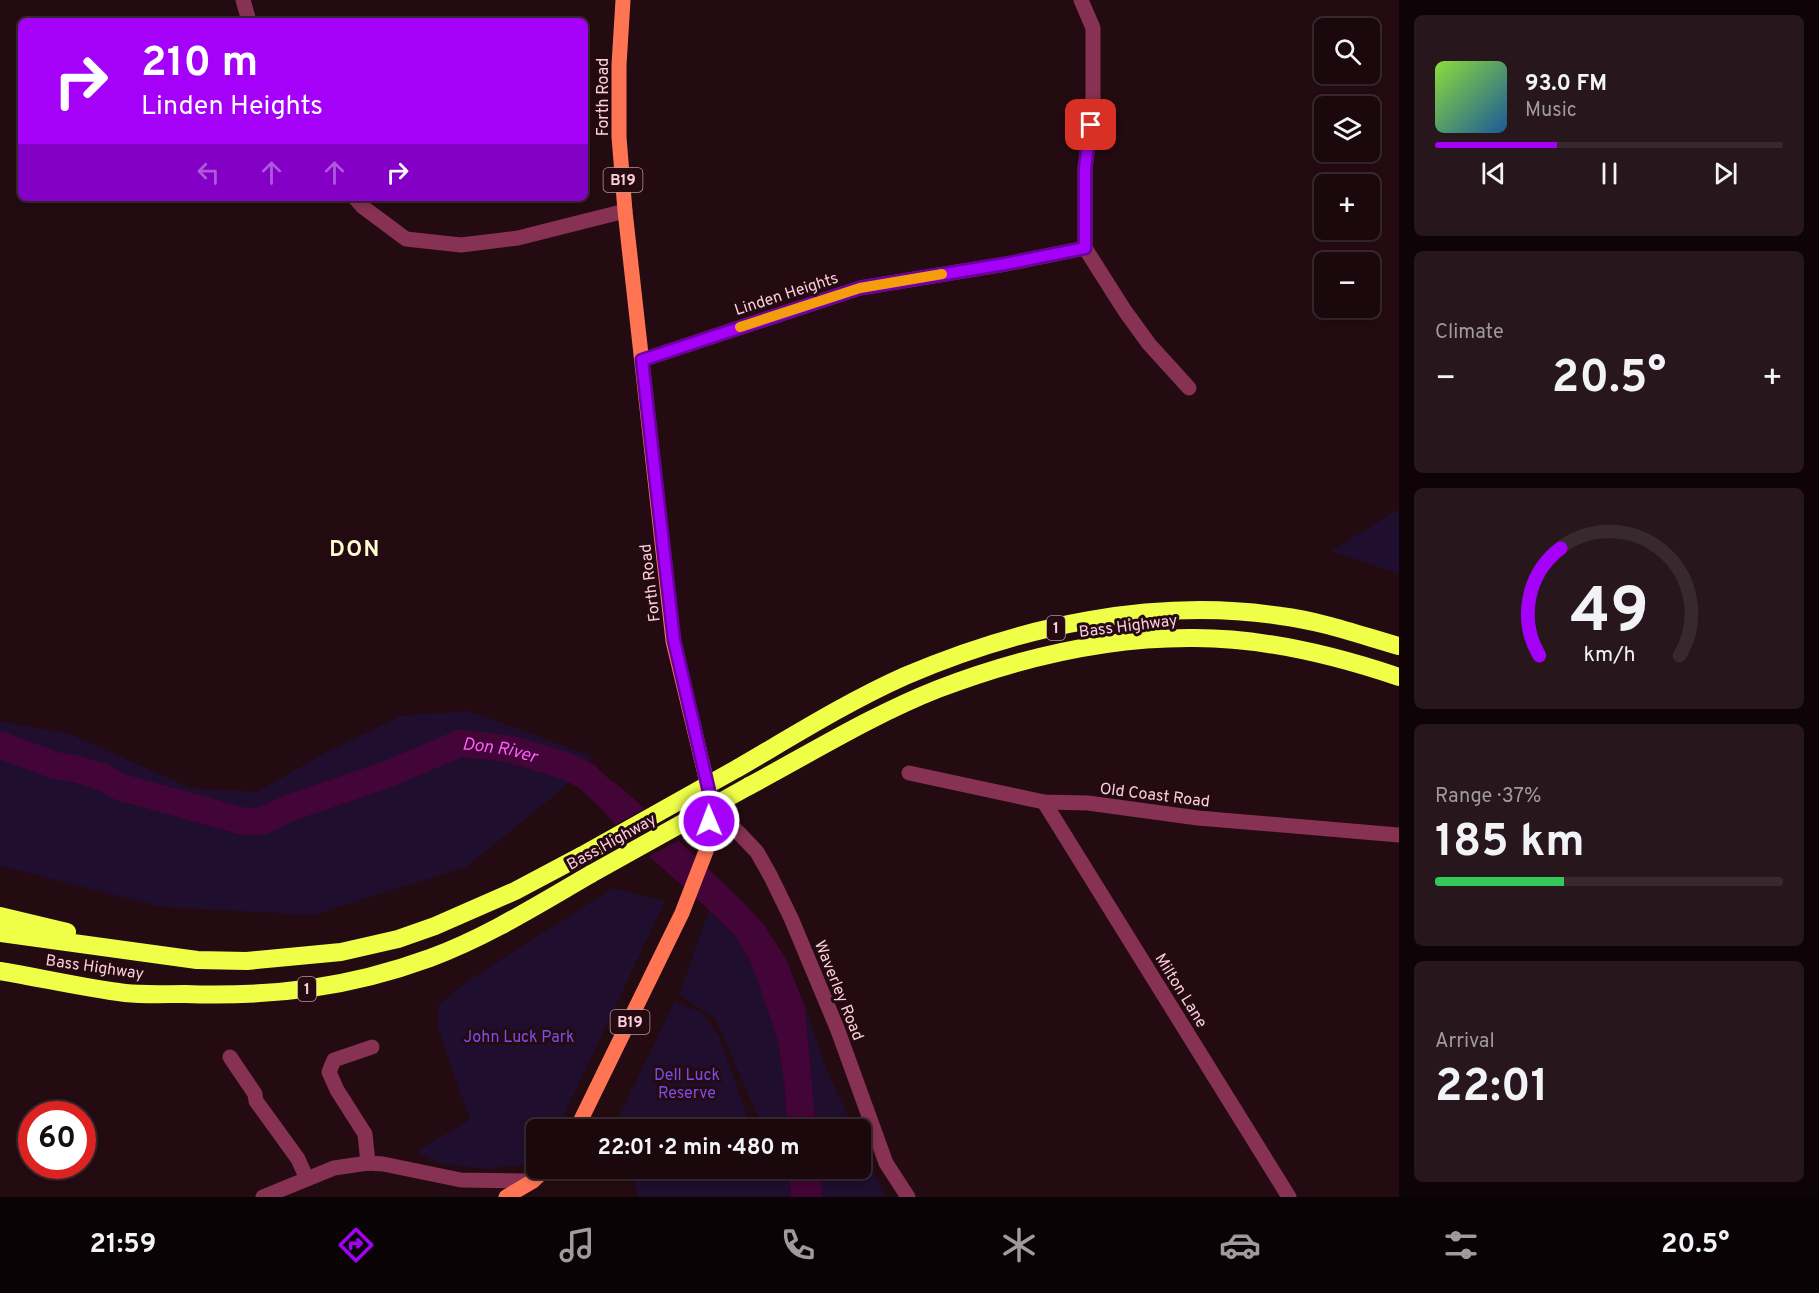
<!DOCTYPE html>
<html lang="en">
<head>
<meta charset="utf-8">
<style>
  :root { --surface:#1a080d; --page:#27161b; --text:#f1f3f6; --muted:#9f9a9d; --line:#38292e; --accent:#a500f8 }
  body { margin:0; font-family:Overpass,sans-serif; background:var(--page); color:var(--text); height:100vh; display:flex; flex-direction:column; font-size:22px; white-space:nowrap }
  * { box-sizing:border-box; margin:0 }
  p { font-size:20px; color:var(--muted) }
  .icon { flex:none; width:33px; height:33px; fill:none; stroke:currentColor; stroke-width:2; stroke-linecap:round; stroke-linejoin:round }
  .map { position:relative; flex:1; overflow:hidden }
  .sheet { display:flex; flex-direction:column; gap:15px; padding:15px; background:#0e0407; width:420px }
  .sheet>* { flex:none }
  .top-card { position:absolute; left:18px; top:18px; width:570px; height:183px; border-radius:9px; box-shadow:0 3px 9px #0003,0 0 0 2px var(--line); background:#a500f8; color:#fff; overflow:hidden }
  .controls { position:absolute; left:1314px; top:18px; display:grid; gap:12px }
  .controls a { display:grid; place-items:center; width:66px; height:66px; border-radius:9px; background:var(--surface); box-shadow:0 3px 9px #0003,0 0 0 2px var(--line); font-size:30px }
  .speed { position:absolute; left:18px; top:1101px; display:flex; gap:12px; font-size:30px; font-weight:700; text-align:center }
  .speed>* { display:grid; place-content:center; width:78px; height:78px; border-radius:50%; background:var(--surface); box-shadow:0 3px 9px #0003,0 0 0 2px var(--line); line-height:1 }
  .speed .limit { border:9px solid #d22; background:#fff; color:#111 }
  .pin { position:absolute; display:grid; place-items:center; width:51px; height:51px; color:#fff; margin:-26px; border-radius:12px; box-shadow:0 3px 9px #0006 }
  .me { position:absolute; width:66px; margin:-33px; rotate:359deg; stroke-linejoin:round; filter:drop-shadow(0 0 4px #0008) }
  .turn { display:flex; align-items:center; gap:21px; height:126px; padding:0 24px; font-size:27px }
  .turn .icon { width:78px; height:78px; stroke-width:2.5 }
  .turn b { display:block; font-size:42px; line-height:51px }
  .lanes { display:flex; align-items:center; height:57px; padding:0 24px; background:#0003; justify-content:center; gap:30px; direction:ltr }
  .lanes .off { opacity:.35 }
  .big { font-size:45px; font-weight:700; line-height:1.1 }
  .sheet .tile { flex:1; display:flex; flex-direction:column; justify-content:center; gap:9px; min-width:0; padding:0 21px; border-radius:9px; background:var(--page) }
  .sheet .dial { align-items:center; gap:0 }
  .dial svg { height:156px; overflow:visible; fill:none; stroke:var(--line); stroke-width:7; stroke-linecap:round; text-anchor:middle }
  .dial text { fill:var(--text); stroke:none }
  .song { display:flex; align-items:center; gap:18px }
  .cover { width:72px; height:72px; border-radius:9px; background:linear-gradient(135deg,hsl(90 70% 55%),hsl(210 70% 35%)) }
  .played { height:6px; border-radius:3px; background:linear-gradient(90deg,var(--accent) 35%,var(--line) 35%) }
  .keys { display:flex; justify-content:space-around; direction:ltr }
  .heat { display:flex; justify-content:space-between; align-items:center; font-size:33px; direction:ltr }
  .charge { height:9px; border-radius:4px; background:linear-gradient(90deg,#34c759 37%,var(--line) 0) }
  .trip { position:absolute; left:526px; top:1119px; width:345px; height:60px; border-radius:9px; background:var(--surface); box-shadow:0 3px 9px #0003,0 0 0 2px var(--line); font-weight:700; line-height:60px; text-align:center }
  .tabs { display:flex; height:96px; justify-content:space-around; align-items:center; background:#0a0305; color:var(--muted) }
  .tabs .icon { width:42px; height:42px }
  .tabs .on { color:var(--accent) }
  .tabs b { font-size:27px; color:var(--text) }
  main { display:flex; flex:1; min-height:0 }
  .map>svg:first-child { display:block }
</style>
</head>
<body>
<main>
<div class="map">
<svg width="1399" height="1197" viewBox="0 0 1399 1197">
  <rect width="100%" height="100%" fill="#230b11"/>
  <g fill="#1f0e2e">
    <path d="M 1399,509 L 1399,574 L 1331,551 Z"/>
    <path d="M 469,711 L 594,757 L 556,794 L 466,867 L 313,915 L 162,907 L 0,866 L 0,721 L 69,734 L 191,788 L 257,792 L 321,755 L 400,716 Z"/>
    <path d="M 613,888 L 665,901 L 566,1111 L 563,1125 L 560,1129 L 537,1130 L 537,1155 L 529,1164 L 488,1169 L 441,1164 L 419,1154 L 418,1150 L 470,1120 L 438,1028 L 438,1006 L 466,982 Z"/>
    <path d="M 709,910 L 736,937 L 752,965 L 778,1041 L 785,1089 L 787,1129 L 758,1129 L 760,1121 L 715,1018 L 679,995 Z"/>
    <path d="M 675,1001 L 703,1013 L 719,1036 L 752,1129 L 613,1129 Z"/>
    <path d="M 805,1007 L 824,1063 L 854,1129 L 816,1129 Z"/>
    <path d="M 861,1144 L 885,1197 L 822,1197 L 819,1169 L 861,1168 Z"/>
    <path d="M 680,1169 L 789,1169 L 791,1197 L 638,1197 L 634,1178 Z"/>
  </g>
  <g fill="#430437">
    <path d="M 586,776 L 613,781 L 647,810 L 742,901 L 764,925 L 786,959 L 805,1007 L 816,1129 L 787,1129 L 785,1089 L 778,1041 L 752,965 L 736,937 L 709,910 L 621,831 L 591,797 Z"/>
    <path d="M 789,1169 L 819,1169 L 822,1197 L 791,1197 Z"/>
  </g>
  <path fill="#230b11" d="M 648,807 L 681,839 L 646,858 L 613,826 Z"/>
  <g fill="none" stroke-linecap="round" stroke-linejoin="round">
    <path stroke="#430437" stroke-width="27" id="s1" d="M 0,745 L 54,765 L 77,769 L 103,777 L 120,787 L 242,821 L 262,821 L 289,808 L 383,776 L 461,743 L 510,749 L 566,766 L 586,776 L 613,801"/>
    <g stroke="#873153" stroke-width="15">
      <path d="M 243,0 L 249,21"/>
      <path d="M 1081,0 L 1093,28 L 1093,109 L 1085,168 L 1085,248 L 1125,311 L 1149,344 L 1189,388"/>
      <path d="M 355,198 L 363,207 L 406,239 L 461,245 L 518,238 L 625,211"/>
      <path d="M 642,360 L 860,288 L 1006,264 L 1085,248"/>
      <path d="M 909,773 L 1044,802 L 1088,803 L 1198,818 L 1399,835"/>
      <path d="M 1044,802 L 1289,1197"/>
      <path d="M 709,821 L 718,821 L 737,831 L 757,852 L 771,877 L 791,918 L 837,1028 L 886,1163 L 908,1197"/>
      <path d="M 230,1057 L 255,1094 L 256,1101 L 298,1159 L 307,1179"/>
      <path d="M 368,1163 L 365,1134 L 337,1090 L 329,1072 L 334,1060 L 372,1047"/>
      <path d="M 263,1197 L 334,1168 L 368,1163 L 383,1164 L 461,1180 L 533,1181"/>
    </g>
    <g stroke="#ff7554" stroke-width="15">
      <path d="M 576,1130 L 682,913 L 708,846 L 711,799 L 673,641 L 625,211 L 619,137 L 619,65 L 623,0"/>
      <path d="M 506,1197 L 533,1181 L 547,1168"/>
    </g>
    <g stroke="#efff48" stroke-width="18">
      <path d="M 738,768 C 793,736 847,702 905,676 C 1022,626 1154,597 1281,616 C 1321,621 1360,635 1399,646"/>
      <path d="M 749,786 C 811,753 872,715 938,689 C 1019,658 1108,637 1195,638 C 1264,638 1334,655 1399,677"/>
      <path d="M 0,916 L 67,932"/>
      <path d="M 0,933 L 197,960 L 247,961 L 341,952 L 398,939 L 435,926 L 515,891 L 581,856"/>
      <path d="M 0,971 C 42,978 84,988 125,993 C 145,995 165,994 185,994 C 272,997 348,988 430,958 C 487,937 539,904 591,874"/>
    </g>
    <g stroke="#efff48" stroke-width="18">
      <path d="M 581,856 L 738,768"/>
      <path d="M 591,874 L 749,786"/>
    </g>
  </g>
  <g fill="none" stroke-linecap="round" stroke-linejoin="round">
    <g stroke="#6b00a1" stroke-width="15">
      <path id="route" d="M 709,821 L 711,800 L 674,640 L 642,360 L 860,288 L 1005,264 L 1085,248 L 1085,168 L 1091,125"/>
    </g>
    <use href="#route" stroke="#a500f8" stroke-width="10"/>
    <path stroke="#f59e0b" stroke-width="10" d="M 740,327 L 860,288 L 942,274"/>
  </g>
  <g text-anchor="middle" stroke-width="6" stroke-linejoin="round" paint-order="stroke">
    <g fill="#230b11" stroke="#bd93a0" stroke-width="1.5">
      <rect x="603.5" y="168" width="39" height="24" rx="4.5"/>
      <rect x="1047" y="616" width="18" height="24" rx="4.5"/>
      <rect x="298" y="977" width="18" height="24" rx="4.5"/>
      <rect x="610.5" y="1010" width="39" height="24" rx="4.5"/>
    </g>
    <g font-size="15" font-weight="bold" fill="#ffcddd">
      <text x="623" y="185">B19</text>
      <text x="1056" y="633">1</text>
      <text x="307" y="994">1</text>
      <text x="630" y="1027">B19</text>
    </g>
    <g font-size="16" fill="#ffcddd" stroke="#230b11">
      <text transform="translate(602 97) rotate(-90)" y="6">Forth Road</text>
      <text transform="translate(786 293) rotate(-18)" y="6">Linden Heights</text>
      <text transform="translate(649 583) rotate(-97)" y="6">Forth Road</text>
      <text transform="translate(1128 625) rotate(-7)" y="6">Bass Highway</text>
      <text transform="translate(1155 794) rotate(7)" y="6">Old Coast Road</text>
      <text transform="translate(611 841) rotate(-29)" y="6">Bass Highway</text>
      <text transform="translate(95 966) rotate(8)" y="6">Bass Highway</text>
      <text transform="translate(840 990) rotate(68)" y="6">Waverley Road</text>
      <text transform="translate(1182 990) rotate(58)" y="6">Milton Lane</text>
    </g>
    <g font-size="16" fill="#7f4cec" stroke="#230b11">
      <text x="519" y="1042">John Luck Park</text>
      <text x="687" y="1080">Dell Luck<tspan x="687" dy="18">Reserve</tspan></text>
    </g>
    <g font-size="18" font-style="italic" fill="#ff5bfa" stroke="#230b11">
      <text dy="6" stroke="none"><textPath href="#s1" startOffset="528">Don River</textPath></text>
    </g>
    <g font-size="22" font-weight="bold" letter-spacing="1.5" fill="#fffccf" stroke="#230b11">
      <text x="355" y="556">DON</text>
    </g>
  </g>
</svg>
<div class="controls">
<a><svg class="icon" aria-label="search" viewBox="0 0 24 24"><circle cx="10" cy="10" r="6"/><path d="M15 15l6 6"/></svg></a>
<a><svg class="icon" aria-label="layers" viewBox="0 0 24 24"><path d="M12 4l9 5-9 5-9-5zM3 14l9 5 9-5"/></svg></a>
<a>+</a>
<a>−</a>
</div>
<div class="speed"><div class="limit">60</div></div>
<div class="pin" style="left:1091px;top:125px;background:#d93025"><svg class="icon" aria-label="arrive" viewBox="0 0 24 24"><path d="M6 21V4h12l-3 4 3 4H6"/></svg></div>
<svg class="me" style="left:709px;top:821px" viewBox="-20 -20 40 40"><circle r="17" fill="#a500f8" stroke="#fff" stroke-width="3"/><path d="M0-11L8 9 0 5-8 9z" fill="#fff"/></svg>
<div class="trip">22:01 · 2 min · 480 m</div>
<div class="top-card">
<div class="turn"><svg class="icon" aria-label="right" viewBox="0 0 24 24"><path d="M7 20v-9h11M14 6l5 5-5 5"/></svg><div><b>210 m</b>Linden Heights</div></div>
<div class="lanes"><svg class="icon off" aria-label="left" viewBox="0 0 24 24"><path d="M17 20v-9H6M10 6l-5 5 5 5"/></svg><svg class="icon off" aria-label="ahead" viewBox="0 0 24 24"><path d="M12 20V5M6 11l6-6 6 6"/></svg><svg class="icon off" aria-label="ahead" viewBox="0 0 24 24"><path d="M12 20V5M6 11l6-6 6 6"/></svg><svg class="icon" aria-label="right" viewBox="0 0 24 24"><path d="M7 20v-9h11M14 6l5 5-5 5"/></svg></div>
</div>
</div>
<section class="sheet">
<div class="tile">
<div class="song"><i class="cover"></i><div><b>93.0 FM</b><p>Music</p></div></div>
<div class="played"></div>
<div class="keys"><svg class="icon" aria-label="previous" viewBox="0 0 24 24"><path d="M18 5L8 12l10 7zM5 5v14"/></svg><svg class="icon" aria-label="pause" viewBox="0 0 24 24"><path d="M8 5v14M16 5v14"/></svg><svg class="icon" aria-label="next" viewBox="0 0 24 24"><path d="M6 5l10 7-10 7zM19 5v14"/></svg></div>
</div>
<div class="tile"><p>Climate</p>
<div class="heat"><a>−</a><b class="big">20.5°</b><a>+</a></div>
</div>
<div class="tile dial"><svg viewBox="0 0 100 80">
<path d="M14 69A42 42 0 1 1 86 69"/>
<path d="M14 69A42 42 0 0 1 25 14" stroke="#a500f8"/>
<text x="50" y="56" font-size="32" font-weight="700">49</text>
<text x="50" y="72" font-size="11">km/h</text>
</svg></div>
<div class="tile"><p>Range · 37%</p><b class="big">185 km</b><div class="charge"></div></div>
<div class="tile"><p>Arrival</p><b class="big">22:01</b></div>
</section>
</main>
<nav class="tabs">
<b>21:59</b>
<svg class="icon on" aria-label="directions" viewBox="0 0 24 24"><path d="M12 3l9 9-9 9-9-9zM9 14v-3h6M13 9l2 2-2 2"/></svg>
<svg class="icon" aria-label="music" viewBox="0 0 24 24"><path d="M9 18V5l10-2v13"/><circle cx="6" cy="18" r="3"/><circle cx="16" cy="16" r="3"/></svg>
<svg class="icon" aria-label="phone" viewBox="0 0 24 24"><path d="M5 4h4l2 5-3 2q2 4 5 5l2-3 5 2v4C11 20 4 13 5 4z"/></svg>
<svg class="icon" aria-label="climate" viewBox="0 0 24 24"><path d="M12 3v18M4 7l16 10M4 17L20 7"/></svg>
<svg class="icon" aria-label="car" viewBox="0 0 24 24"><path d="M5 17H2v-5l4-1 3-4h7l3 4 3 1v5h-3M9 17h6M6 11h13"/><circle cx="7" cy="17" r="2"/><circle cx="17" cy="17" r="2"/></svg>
<svg class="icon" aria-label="filters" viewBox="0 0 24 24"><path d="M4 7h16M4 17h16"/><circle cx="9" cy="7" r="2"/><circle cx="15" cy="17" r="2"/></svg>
<b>20.5°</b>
</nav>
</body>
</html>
